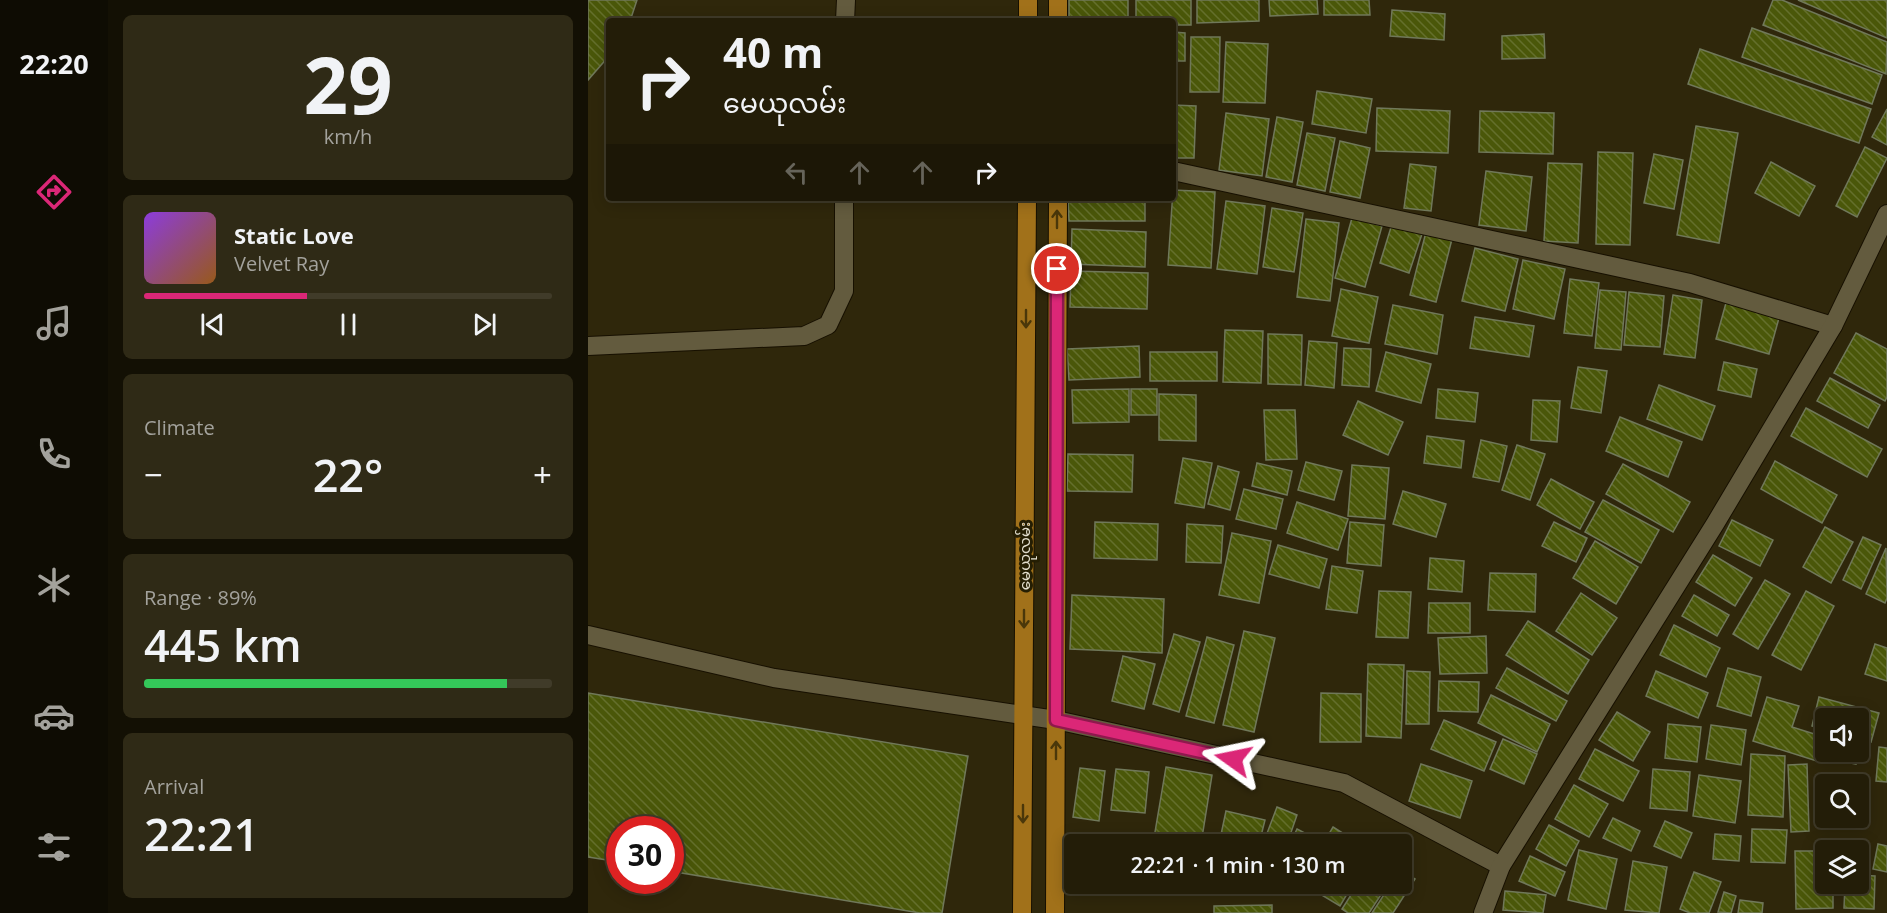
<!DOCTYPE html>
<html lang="en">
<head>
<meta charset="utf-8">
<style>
  :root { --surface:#231d08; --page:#2f2a16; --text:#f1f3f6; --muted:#a3a29c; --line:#403b29; --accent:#db2777 }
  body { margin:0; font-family:"Open Sans","Noto Sans Myanmar",sans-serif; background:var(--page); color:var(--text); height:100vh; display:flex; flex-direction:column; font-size:22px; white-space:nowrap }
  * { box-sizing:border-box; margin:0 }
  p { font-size:20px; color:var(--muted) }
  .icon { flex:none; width:33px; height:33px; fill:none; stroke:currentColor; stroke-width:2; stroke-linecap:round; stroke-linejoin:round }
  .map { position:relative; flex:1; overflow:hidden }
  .side { display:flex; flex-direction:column; gap:15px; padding:15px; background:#131004; width:480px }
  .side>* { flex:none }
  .top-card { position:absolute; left:18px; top:18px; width:570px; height:183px; border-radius:6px; box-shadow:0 3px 15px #0003,0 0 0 2px var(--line); background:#231d08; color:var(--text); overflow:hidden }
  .buttons { position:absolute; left:1227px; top:708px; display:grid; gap:12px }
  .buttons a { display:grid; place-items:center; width:54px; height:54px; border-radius:6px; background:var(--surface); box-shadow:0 3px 15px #0003,0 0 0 2px var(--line); font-size:30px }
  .speed { position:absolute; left:18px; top:816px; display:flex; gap:12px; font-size:30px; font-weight:700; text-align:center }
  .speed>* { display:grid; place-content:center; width:78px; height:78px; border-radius:50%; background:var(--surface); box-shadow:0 3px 15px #0003,0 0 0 2px var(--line); line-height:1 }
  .speed .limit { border:9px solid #d22; background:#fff; color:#111 }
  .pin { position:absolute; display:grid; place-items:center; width:51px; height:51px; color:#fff; margin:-26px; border:3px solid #fff; border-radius:50%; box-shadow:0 2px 6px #0007 }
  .me { position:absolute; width:66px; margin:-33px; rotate:282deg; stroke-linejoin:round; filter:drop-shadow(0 0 4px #0008) }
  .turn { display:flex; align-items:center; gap:21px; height:126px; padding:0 18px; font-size:27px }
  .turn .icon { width:78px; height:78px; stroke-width:2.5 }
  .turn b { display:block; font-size:42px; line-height:51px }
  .lanes { display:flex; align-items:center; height:57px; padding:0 18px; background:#0003; justify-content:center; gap:30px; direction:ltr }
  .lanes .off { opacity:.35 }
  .big { font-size:45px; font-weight:600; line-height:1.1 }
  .side .widget { flex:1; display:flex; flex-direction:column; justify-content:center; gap:9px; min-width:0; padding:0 21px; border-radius:9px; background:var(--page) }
  .side .dial { align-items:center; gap:0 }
  .dial b { font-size:78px; line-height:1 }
  .song { display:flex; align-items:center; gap:18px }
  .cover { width:72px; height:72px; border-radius:9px; background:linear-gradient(135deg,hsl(270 70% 55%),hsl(30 70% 35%)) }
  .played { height:6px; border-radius:3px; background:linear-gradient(90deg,var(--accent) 40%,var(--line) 40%) }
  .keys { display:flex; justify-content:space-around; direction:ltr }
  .heat { display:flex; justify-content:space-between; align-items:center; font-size:33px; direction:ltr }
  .charge { height:9px; border-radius:4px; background:linear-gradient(90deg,#34c759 89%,var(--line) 0) }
  .trip { position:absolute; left:476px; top:834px; width:348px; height:60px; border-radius:6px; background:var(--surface); box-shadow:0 3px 15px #0003,0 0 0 2px var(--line); font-weight:600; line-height:60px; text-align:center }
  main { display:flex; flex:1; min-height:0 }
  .menu { display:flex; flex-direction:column; width:108px; justify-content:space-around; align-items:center; background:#0e0c03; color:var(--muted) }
  .menu .icon { width:42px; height:42px }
  .menu .on { color:var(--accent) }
  .menu b { font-size:27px; color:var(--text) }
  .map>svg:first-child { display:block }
</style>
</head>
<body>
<main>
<nav class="menu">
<b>22:20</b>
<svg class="icon on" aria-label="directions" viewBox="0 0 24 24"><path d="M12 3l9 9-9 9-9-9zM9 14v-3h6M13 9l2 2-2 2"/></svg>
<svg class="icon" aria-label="music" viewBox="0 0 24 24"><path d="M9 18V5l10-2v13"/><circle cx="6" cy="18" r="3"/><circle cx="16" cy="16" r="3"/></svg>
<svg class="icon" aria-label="phone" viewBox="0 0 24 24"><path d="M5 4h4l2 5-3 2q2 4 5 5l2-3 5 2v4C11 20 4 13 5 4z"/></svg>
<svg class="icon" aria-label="climate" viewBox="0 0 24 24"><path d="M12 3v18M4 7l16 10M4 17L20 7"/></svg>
<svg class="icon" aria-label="car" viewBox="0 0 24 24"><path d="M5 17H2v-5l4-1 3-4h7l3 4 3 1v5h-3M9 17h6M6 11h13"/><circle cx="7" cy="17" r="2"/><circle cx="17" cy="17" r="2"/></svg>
<svg class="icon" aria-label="filters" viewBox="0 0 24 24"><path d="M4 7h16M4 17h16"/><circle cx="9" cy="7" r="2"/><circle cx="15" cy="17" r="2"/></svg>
</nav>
<section class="side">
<div class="widget dial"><b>29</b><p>km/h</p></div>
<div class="widget">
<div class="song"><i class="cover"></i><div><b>Static Love</b><p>Velvet Ray</p></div></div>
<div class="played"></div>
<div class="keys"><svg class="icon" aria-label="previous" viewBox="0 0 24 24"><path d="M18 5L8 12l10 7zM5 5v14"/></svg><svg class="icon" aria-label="pause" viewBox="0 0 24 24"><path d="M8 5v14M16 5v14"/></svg><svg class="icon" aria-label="next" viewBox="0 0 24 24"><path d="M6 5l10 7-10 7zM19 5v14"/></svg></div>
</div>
<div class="widget"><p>Climate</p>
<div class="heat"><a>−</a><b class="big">22°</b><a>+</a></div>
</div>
<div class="widget"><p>Range · 89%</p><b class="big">445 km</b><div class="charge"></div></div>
<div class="widget"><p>Arrival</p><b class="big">22:21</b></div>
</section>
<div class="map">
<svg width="1299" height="913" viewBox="0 0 1299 913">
  <defs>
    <pattern id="building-back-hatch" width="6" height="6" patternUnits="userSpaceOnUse" patternTransform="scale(1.5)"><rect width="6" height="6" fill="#4a5709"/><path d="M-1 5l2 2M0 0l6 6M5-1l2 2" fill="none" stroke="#646f2c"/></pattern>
  </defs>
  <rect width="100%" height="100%" fill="#2f270b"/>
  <g fill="url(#building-back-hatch)" stroke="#70785a" stroke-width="1.5">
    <path d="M 0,0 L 49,0 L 42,21 L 21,21 L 21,56 L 0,80 Z"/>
    <rect x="481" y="0" width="59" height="21"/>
    <path d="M 548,0 L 603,0 L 603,25 L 585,25 L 585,21 L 548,21 Z"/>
    <path d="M 609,0 L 671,0 L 671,21 L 609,23 Z"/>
    <path d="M 681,0 L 729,0 L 730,14 L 682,16 Z"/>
    <path d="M 736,0 L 781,0 L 782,15 L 736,15 Z"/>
    <path d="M 1185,0 L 1194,0 L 1299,42 L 1298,74 L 1175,25 Z"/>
    <path d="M 1210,0 L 1299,0 L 1299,38 Z"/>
    <path d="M 804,10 L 857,14 L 856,40 L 802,36 Z"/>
    <path d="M 1164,28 L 1294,75 L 1284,104 L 1154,57 Z"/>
    <path d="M 585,32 L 597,33 L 597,61 L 585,61 Z"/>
    <path d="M 956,34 L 957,58 L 914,59 L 914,36 Z"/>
    <path d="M 603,37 L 632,37 L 631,92 L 602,92 Z"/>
    <path d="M 638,42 L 680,44 L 677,103 L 635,102 Z"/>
    <path d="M 1112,49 L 1283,109 L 1271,143 L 1100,84 Z"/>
    <path d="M 729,91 L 784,99 L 778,133 L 724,124 Z"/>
    <path d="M 585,105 L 608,106 L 606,158 L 585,158 Z"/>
    <path d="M 789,108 L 862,111 L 860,153 L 788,151 Z"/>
    <path d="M 1299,109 L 1299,145 L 1284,137 Z"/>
    <path d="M 892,111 L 966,113 L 965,154 L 891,152 Z"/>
    <path d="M 638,113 L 681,119 L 674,176 L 631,170 Z"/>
    <path d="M 689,117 L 715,122 L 704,182 L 678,177 Z"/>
    <path d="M 1108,126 L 1150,133 L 1131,243 L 1089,235 Z"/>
    <path d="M 719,133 L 747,138 L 737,191 L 709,185 Z"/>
    <path d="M 752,141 L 782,148 L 772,198 L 742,192 Z"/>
    <path d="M 1277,147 L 1299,158 L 1269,217 L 1248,206 Z"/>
    <path d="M 1010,152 L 1045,153 L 1042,245 L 1008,244 Z"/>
    <path d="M 1066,154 L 1095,160 L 1086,209 L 1056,203 Z"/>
    <path d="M 1183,162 L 1227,186 L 1211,216 L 1167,193 Z"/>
    <path d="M 960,163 L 994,164 L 990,243 L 956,241 Z"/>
    <path d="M 822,164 L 848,167 L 843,211 L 816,208 Z"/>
    <path d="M 898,171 L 944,177 L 938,231 L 891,225 Z"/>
    <path d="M 585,190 L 627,192 L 623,268 L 580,265 Z"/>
    <path d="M 480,198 L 557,198 L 557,221 L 481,221 Z"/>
    <path d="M 638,201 L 677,206 L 669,274 L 629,269 Z"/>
    <path d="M 684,208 L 715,213 L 706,272 L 675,267 Z"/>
    <path d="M 764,218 L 794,226 L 777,287 L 747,278 Z"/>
    <path d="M 718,219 L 751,223 L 742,301 L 709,297 Z"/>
    <path d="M 804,224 L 834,234 L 821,273 L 792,263 Z"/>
    <path d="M 484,229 L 558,232 L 557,267 L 483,264 Z"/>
    <path d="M 838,232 L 864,239 L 848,302 L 822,295 Z"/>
    <path d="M 887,248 L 930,259 L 917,311 L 874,301 Z"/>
    <path d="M 935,260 L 977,269 L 966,319 L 925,309 Z"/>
    <path d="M 483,271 L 560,273 L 559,309 L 482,307 Z"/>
    <path d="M 982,279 L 1011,283 L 1004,336 L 976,333 Z"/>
    <path d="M 753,289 L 790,297 L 781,343 L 744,336 Z"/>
    <path d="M 1012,290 L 1038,292 L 1033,350 L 1007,348 Z"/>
    <path d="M 1041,292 L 1076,296 L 1072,347 L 1036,345 Z"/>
    <path d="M 1085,295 L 1114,300 L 1107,358 L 1076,354 Z"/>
    <path d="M 1138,303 L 1191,318 L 1181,354 L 1128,339 Z"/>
    <path d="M 805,305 L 855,315 L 849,354 L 797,344 Z"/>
    <path d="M 887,317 L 946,326 L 941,357 L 882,348 Z"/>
    <path d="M 637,330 L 675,331 L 673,383 L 635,382 Z"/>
    <path d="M 1268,333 L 1299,349 L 1299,397 L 1297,401 L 1246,373 Z"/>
    <path d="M 680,334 L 714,335 L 713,385 L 680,384 Z"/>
    <path d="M 721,341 L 749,343 L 746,388 L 717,385 Z"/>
    <path d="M 551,346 L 552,377 L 481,380 L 479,349 Z"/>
    <path d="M 756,348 L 783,349 L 781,387 L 754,385 Z"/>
    <rect x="562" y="352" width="67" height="29"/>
    <path d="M 798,352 L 843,364 L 833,403 L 788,391 Z"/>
    <path d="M 1136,362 L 1169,369 L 1163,397 L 1130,390 Z"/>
    <path d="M 990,367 L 1019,371 L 1013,413 L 983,408 Z"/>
    <path d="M 1242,378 L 1292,405 L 1280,428 L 1229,401 Z"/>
    <path d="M 1071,385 L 1127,406 L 1114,440 L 1059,419 Z"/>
    <path d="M 541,389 L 541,422 L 485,423 L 484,390 Z"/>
    <rect x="543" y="389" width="26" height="26"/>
    <path d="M 850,389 L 890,393 L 887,422 L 848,418 Z"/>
    <path d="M 571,394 L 608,395 L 608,441 L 571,440 Z"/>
    <path d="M 945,400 L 972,401 L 969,442 L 943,440 Z"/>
    <path d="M 770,401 L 815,422 L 800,455 L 755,435 Z"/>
    <path d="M 1218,408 L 1294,449 L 1279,477 L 1203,436 Z"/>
    <path d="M 676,410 L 707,410 L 709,459 L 678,460 Z"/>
    <path d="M 1032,417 L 1094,442 L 1080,477 L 1018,451 Z"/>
    <path d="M 839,436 L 876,441 L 873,468 L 836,463 Z"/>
    <path d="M 893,440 L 919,446 L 911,482 L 885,477 Z"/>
    <path d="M 929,445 L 957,454 L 942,500 L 914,490 Z"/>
    <path d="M 480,454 L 545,455 L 544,492 L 479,491 Z"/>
    <path d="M 595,458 L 624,463 L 616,508 L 587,503 Z"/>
    <path d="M 1187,461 L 1249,495 L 1234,523 L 1173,489 Z"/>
    <path d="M 718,462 L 754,471 L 746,500 L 710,490 Z"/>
    <path d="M 669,463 L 704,471 L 699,495 L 664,486 Z"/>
    <path d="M 1035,464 L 1102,502 L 1085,532 L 1018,494 Z"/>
    <path d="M 764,465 L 801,468 L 797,519 L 760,516 Z"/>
    <path d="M 630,466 L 651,472 L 642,510 L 620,504 Z"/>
    <path d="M 963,479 L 1006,502 L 992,529 L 949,505 Z"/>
    <path d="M 656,489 L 695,499 L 688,529 L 648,519 Z"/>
    <path d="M 815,491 L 858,504 L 848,537 L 805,524 Z"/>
    <path d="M 1015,500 L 1071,530 L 1053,563 L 997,532 Z"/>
    <path d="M 709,502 L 760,519 L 750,550 L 699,533 Z"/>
    <path d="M 1144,520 L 1185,540 L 1172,566 L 1131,546 Z"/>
    <path d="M 507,522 L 570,524 L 569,560 L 506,558 Z"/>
    <path d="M 762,522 L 796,525 L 793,566 L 759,563 Z"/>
    <path d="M 966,522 L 999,538 L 988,562 L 954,546 Z"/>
    <path d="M 599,524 L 635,526 L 633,563 L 598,562 Z"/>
    <path d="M 1237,527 L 1265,542 L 1243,583 L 1215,567 Z"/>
    <path d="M 644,533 L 683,541 L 671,603 L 631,595 Z"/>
    <path d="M 1275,537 L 1293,545 L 1273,589 L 1255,580 Z"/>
    <path d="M 1007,541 L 1050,567 L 1028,604 L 985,578 Z"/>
    <path d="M 690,545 L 739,559 L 731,588 L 681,574 Z"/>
    <path d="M 1298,548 L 1299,598 L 1297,603 L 1278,594 Z"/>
    <path d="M 1125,555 L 1164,578 L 1147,606 L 1108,582 Z"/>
    <path d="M 842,558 L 876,561 L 874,592 L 840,589 Z"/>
    <path d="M 744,566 L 775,571 L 769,613 L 738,609 Z"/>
    <path d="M 902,573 L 948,574 L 947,612 L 900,610 Z"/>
    <path d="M 1177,580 L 1202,594 L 1170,649 L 1145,634 Z"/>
    <path d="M 791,591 L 823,592 L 820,638 L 788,637 Z"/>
    <path d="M 1218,591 L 1246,606 L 1213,670 L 1184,655 Z"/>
    <path d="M 993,593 L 1029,618 L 1004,655 L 968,631 Z"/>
    <path d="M 484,595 L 576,599 L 574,653 L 482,649 Z"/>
    <path d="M 1106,595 L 1141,615 L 1129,636 L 1094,616 Z"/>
    <path d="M 841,603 L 882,603 L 882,633 L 840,633 Z"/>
    <path d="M 940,621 L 1001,660 L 980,694 L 918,655 Z"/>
    <path d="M 1086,625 L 1132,648 L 1118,677 L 1072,655 Z"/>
    <path d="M 656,631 L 687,638 L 666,732 L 635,725 Z"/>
    <path d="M 586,634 L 612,642 L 591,712 L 565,704 Z"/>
    <path d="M 898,636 L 899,673 L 852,674 L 850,638 Z"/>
    <path d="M 619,637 L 646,645 L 626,723 L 598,716 Z"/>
    <path d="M 1287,644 L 1299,648 L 1299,681 L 1277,674 Z"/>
    <path d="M 535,656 L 567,664 L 556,709 L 524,701 Z"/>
    <path d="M 780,664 L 816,665 L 813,738 L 778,736 Z"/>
    <path d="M 919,668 L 979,701 L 968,721 L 908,688 Z"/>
    <path d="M 1140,668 L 1173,677 L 1163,716 L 1129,706 Z"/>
    <path d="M 819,671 L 842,672 L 841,724 L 818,724 Z"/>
    <path d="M 1068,671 L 1120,693 L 1110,718 L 1058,696 Z"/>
    <path d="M 851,681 L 891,682 L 890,712 L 850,711 Z"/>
    <path d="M 0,693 L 380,756 L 354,913 L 332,913 L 82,871 L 82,830 L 32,830 L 32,862 L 0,857 Z"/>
    <path d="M 733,693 L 773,694 L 773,742 L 732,742 Z"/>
    <path d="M 903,695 L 962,724 L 949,752 L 890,723 Z"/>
    <path d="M 1179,697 L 1211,706 L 1204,727 L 1236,737 L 1229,761 L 1165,741 Z"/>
    <path d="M 1231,697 L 1291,713 L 1283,742 L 1270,739 L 1270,718 L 1238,718 L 1238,730 L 1224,726 Z"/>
    <path d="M 1029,712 L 1062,732 L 1045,761 L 1011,740 Z"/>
    <path d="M 856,720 L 908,742 L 896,771 L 843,749 Z"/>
    <path d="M 1080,724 L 1113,727 L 1109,762 L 1077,758 Z"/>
    <path d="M 1123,725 L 1158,730 L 1153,765 L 1118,759 Z"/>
    <path d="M 915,739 L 949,754 L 936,784 L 902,769 Z"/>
    <path d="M 1270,746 L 1272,746 L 1268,764 L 1243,759 L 1245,752 L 1270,752 Z"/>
    <path d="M 1291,747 L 1299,748 L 1299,782 L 1288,781 Z"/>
    <path d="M 1007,749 L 1051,771 L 1035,801 L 991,779 Z"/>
    <path d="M 1163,754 L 1197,756 L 1195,817 L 1160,815 Z"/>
    <path d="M 833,764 L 884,781 L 872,818 L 821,801 Z"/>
    <path d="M 1219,764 L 1221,831 L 1203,832 L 1200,765 Z"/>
    <path d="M 578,767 L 624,775 L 613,844 L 565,844 Z"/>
    <path d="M 492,768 L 517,771 L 511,821 L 485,817 Z"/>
    <path d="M 528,769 L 561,772 L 557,813 L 523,810 Z"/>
    <path d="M 1065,769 L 1102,772 L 1099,811 L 1062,808 Z"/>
    <path d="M 1236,773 L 1275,778 L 1272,807 L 1270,784 L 1238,784 L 1238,802 L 1233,802 Z"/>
    <path d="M 1111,775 L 1153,781 L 1147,823 L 1105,816 Z"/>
    <path d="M 986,785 L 1020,804 L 1001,837 L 967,819 Z"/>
    <path d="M 689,807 L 709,815 L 699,844 L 675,844 Z"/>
    <path d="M 638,811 L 677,820 L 671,844 L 631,844 Z"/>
    <path d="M 1025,818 L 1052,831 L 1043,851 L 1015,838 Z"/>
    <path d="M 1077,821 L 1104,833 L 1093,858 L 1066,846 Z"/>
    <path d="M 961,825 L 991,841 L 978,866 L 948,849 Z"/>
    <path d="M 745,827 L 761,837 L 757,844 L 735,844 Z"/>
    <path d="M 709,829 L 732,841 L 730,844 L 702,844 Z"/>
    <path d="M 1164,829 L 1199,830 L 1197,863 L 1163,862 Z"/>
    <path d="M 1127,834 L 1153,836 L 1151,861 L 1125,859 Z"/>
    <path d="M 1290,844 L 1299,846 L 1299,872 L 1285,869 Z"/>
    <path d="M 991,850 L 1029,859 L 1018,909 L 980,900 Z"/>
    <path d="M 1207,851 L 1238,851 L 1238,884 L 1245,884 L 1245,908 L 1208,909 Z"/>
    <path d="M 942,856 L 977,872 L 967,896 L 931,881 Z"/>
    <path d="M 1045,861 L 1079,867 L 1071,913 L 1037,910 Z"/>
    <path d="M 813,870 L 827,879 L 805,913 L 784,913 L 803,884 L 813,884 Z"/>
    <path d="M 1106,872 L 1133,882 L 1121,913 L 1102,913 L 1092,909 Z"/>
    <path d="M 1270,875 L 1287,876 L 1286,909 L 1256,908 L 1257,884 L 1270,884 Z"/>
    <path d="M 684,884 L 712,884 L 706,895 Z"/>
    <path d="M 739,884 L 765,884 L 752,906 L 732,894 Z"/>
    <path d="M 770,884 L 800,884 L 781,913 L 760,913 L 754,909 Z"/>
    <path d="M 917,891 L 958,895 L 955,913 L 915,910 Z"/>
    <path d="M 1136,892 L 1148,896 L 1143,913 L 1130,912 Z"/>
    <path d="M 1152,900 L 1175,903 L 1174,913 L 1150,913 Z"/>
    <path d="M 684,905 L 684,913 L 626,913 L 626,906 Z"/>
  </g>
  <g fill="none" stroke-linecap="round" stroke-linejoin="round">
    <g stroke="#171000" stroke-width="20">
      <g id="minor">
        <path d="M 257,21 L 258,0"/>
        <path d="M 585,171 L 1102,283 L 1245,326"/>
        <path d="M 0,346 L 216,336 L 240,325 L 256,291 L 256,198"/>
        <path d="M 0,635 L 186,678 L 468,720 L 756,783 L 913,866"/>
        <path d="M 895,913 L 913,866 L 1127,524 L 1245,326 L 1299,214"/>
      </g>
    </g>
    <g stroke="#171000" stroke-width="20">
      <g id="major">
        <path d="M 440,21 L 440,0"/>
        <path d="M 470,21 L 470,0"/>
        <path d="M 434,913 L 439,198"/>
        <path d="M 467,913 L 470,198"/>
      </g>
    </g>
    <use href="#minor" stroke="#635b3e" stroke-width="18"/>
    <use href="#major" stroke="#a1711a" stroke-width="18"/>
  </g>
  <defs><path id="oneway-shaft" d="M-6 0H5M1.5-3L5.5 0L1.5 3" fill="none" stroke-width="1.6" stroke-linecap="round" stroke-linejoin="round" transform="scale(1.5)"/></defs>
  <g stroke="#4a370a">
    <use href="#oneway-shaft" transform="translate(469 219) rotate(-90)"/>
    <use href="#oneway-shaft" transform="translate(438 319) rotate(90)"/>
    <use href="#oneway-shaft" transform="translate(436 619) rotate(90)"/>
    <use href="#oneway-shaft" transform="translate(468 750) rotate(-90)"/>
    <use href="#oneway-shaft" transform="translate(435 814) rotate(90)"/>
  </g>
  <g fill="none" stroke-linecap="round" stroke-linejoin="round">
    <g stroke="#8e194d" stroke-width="15">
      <path id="route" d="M 469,269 L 468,720 L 645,759"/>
    </g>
    <use href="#route" stroke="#db2777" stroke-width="10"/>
  </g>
  <g text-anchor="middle" stroke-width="6" stroke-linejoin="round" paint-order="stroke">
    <g font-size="15" fill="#e2dece" stroke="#251e03">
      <text transform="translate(437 556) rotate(-90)" y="5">မေယုလမ်း</text>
    </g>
  </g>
</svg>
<div class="buttons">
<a><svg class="icon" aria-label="sound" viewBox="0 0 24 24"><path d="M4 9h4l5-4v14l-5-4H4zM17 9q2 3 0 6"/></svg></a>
<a><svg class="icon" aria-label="search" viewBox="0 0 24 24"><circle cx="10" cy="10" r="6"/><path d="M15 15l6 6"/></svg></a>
<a><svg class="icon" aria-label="layers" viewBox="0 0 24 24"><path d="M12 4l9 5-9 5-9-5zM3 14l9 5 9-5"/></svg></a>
</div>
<div class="speed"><div class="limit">30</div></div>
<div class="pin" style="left:469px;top:269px;background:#d93025"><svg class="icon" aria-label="arrive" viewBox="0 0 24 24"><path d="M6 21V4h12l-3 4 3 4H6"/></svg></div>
<svg class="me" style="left:645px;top:759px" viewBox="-20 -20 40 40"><path d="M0-17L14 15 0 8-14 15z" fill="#db2777" stroke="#fff" stroke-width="4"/></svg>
<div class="trip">22:21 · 1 min · 130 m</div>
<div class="top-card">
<div class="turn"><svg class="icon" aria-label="right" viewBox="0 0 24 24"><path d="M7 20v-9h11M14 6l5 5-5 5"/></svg><div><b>40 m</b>မေယုလမ်း</div></div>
<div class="lanes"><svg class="icon off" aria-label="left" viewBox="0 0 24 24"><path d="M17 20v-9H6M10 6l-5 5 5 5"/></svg><svg class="icon off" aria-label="ahead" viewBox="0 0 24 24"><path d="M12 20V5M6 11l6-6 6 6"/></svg><svg class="icon off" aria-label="ahead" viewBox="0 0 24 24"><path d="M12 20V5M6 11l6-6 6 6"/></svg><svg class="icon" aria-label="right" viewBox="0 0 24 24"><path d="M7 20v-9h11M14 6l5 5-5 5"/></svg></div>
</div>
</div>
</main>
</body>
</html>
